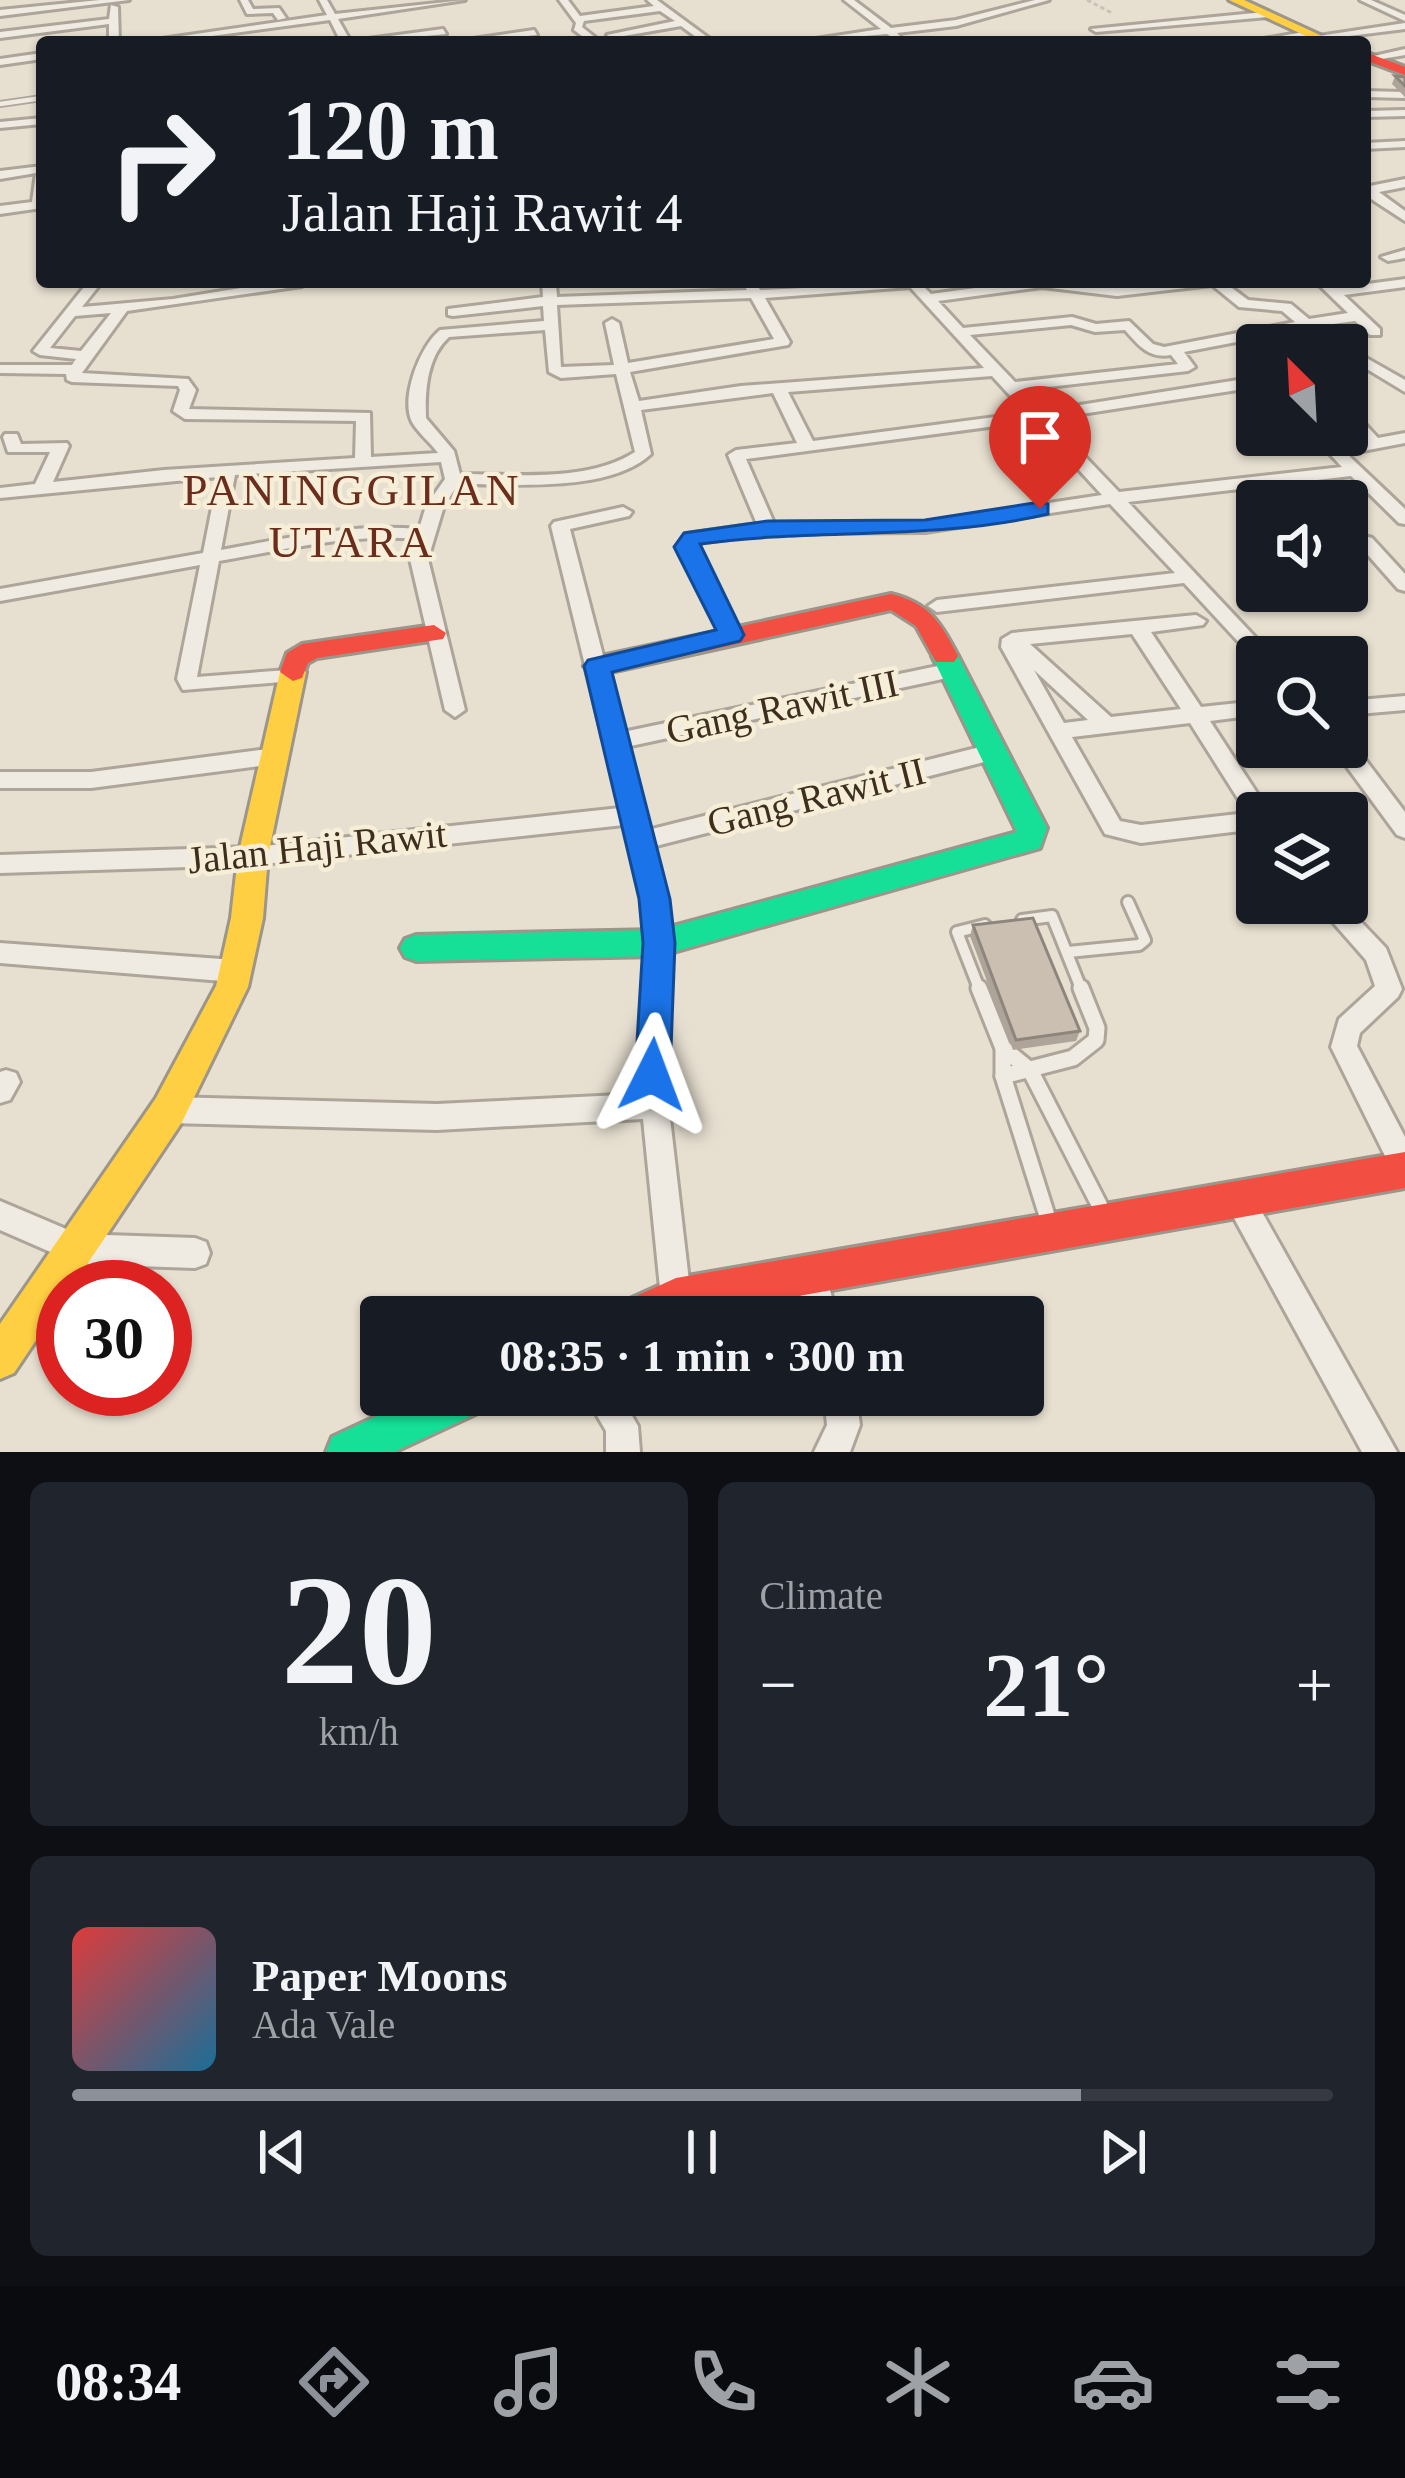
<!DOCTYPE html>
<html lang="en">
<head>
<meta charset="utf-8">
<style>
  :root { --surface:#171b24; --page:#20242c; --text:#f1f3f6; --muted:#9ea1a6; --line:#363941; --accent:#8c9099 }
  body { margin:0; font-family:"Times New Roman",serif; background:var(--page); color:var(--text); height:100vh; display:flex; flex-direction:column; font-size:45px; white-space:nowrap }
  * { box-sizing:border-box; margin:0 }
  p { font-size:39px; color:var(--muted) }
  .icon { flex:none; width:66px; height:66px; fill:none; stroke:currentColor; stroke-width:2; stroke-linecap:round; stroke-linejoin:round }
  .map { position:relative; height:1452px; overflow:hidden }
  .drawer { display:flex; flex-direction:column; gap:30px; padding:30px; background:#0d0f14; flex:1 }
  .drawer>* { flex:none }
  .hud { position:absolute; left:36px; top:36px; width:1335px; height:252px; border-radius:12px; box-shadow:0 3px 9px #0004; background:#171b24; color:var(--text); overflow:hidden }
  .needle { width:78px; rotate:336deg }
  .fabs { position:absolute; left:1236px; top:324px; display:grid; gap:24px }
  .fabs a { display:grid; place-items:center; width:132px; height:132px; border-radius:12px; background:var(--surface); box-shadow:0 3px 9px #0004; font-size:60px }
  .speed { position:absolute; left:36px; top:1260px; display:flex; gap:24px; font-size:60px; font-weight:700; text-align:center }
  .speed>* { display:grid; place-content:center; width:156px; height:156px; border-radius:50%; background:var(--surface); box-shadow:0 3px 9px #0004; line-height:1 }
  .speed .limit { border:18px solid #d22; background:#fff; color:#111 }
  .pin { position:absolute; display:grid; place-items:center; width:102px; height:102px; color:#fff; margin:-123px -51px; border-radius:50% 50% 50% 0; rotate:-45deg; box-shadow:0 0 12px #0007 }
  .pin .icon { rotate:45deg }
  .me { position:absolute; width:132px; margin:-66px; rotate:3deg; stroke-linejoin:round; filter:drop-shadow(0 0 9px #0008) }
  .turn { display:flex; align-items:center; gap:42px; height:252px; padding:0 48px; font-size:54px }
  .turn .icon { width:156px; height:156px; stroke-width:2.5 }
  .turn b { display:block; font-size:84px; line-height:102px }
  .big { font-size:90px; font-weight:600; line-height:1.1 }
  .drawer .tile { flex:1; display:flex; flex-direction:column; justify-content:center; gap:18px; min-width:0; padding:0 42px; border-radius:18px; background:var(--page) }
  .drawer .dial { align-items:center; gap:0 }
  .dial b { font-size:156px; line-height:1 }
  .song { display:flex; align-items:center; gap:36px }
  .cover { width:144px; height:144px; border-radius:18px; background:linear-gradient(135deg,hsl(0 70% 55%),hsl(200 70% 35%)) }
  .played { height:12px; border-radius:6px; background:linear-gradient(90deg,var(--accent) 80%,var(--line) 80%) }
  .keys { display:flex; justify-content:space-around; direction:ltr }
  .heat { display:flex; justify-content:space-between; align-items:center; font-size:66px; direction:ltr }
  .drawer .tiles { flex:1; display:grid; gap:30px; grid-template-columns:1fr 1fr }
  .tile:last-child { grid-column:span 2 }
  .trip { position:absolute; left:360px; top:1296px; width:684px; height:120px; border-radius:12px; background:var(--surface); box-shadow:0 3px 9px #0004; font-weight:600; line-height:120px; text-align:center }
  .menu { display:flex; height:192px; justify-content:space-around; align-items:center; background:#090b0e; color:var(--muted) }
  .menu .icon { width:84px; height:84px }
  .menu .active { color:var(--accent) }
  .menu b { font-size:54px; color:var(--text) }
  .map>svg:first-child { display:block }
</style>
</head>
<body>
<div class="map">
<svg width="1405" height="1452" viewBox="0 0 1405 1452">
  <rect width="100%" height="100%" fill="#e7e0d1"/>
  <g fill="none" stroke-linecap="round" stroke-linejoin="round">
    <g stroke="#ada599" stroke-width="8">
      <path id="lane-far2" d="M 0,104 L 42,98"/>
    </g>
    <g stroke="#ada599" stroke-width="16">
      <g id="lane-far1">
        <path d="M 1022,920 L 1052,916 L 1082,991"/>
        <path d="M 1068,952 L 1139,945 L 1145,940 L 1128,902"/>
        <path d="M 980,991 L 957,932 L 985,925"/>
      </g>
    </g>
    <g stroke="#ada599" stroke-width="21">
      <g id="lane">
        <path d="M 979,988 L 1003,1048 L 1003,1076 L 1049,1222"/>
        <path d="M 1003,1048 L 1030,1070 L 1103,1212"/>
        <path d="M 1003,1076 L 1073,1058 L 1096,1040 L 1097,1028 L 1081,988"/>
      </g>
    </g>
    <g stroke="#ada599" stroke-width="6">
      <g id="street">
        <path d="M 100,0 L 129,0 L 0,16 L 0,10 Z"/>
        <path d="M 240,0 L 248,0 L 253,9 L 279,8 L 286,18 L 278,20 L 273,13 L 247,14 Z"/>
        <path d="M 319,0 L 327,0 L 335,14 L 465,0 L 338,19 L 351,42 L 341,42 L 330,20 L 167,42 L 141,42 L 327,15 Z"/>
        <path d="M 559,0 L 568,0 L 580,16 L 654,6 L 647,0 L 657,0 L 714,42 L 703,42 L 681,26 L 612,38 L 607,35 L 675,21 L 660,11 L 584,21 L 582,27 L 601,42 L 590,42 L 574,30 L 576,23 Z"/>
        <path d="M 844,0 L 854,0 L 891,28 L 956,20 L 1035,0 L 1049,0 L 956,26 L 897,33 L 900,36 L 895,39 L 887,34 L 796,42 L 881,29 Z"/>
        <path d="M 1360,0 L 1371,0 L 1405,15 L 1405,21 Z"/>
        <path d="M 111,5 L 118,7 L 119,42 L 109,42 L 109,24 L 0,38 L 0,32 L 109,19 Z"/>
        <path d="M 1265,12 L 1268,17 L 1096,32 L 1091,29 Z"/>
        <path d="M 1405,23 L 1405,29 L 1317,40 L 1312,37 Z"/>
        <path d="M 443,29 L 446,34 L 363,42 L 368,39 Z"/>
        <path d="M 534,30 L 537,35 L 468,42 L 473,39 Z"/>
        <path d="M 1309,31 L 1312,36 L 1259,42 L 1264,39 Z"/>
        <path d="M 1405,49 L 1405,55 L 1370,61 L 1365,58 Z"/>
        <path d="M 42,53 L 42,59 L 0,65 L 0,59 Z"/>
        <path d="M 1365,91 L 1403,92 L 1405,98 L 1365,97 Z"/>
        <path d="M 1405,110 L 1405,116 L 1365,117 L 1365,111 Z"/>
        <path d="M 42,118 L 42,124 L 0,128 L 0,122 Z"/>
        <path d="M 1405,141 L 1405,147 L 1365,149 L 1365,143 Z"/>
        <path d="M 42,166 L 42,208 L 0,214 L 0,206 L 32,202 L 36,173 L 0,179 L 0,171 Z"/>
        <path d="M 1405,179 L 1405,187 L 1379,192 L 1405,211 L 1405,221 L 1365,195 L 1365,187 Z"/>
        <path d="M 1405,250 L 1405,258 L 1388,261 L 1381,257 Z"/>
        <path d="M 1405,279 L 1405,287 L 1344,295 L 1380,329 L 1380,335 L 1370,335 L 1355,321 L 1319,326 L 1344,345 L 1327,345 L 1304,329 L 1184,352 L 1195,367 L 1188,371 L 1022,390 L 1042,411 L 1257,377 L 1257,387 L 1049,419 L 1119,492 L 1342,467 L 1327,451 L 1329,448 L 1363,441 L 1347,423 L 1347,409 L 1353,411 L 1378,438 L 1405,433 L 1405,443 L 1347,454 L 1405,509 L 1405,524 L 1399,523 L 1351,476 L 1128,502 L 1274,657 L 1257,657 L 1257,662 L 1184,583 L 937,612 L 928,606 L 937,600 L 1175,573 L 1110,504 L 925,532 L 768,533 L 698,543 L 695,547 L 741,635 L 738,640 L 724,640 L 677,547 L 686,534 L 757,524 L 728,455 L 736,450 L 797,443 L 773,393 L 641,410 L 651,454 C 609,493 513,484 458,484 L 444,506 L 428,559 L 465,710 L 455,717 L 445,710 L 410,559 L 416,539 C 350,533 284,550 219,561 L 197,677 L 301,669 L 304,674 L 301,679 L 294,681 L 183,690 L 177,679 L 200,565 L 0,601 L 0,589 L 203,553 L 218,477 L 0,498 L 0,488 L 35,484 L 50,452 L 8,452 L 3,437 L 5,434 L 17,434 L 21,444 L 67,443 L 69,446 L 53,482 L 164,470 L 355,458 L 356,421 L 185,419 L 173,411 L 180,390 L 178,386 L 72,382 L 67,380 L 66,374 L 0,373 L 0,365 L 72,365 L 76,359 L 40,355 L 33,351 L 88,282 L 102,282 L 82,307 L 173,299 L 277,282 L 309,282 L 302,286 L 127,311 L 82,373 L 188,379 L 196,390 L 189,409 L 370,413 L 371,457 L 438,453 C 431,443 418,433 412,422 C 400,398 420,346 440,330 L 544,321 L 543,306 L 453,316 L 448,315 L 448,309 L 543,297 L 542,282 L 556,282 L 557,297 L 747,290 L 742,282 L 756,282 L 760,290 L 825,287 L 823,282 L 835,282 L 838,287 L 919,282 L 931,294 L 1019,282 L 1068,282 L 1117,288 L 1172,282 L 1224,282 L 1248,300 L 1291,304 L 1309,319 L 1348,313 L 1316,282 L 1331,282 L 1337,288 ZM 1212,285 L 1239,307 L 1282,311 L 1295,322 L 1164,347 L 1153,344 L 1129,321 L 1096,324 L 1072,317 L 963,328 L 938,301 L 1042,287 L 1117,296 ZM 910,287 L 984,368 L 741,386 L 639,401 L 630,372 L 788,345 L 790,342 L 765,298 ZM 751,298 L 774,339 L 628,363 L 619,323 L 612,319 L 605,323 L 614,365 L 561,367 L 557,305 ZM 111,313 L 81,351 L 50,348 L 75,316 ZM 1071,325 L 1095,332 L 1125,330 C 1138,345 1149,359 1171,355 L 1178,364 L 1015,382 L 970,335 ZM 545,330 L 549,372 L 561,378 L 616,374 L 635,452 C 586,483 515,474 460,474 L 454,451 L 426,418 C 425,390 427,357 449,337 ZM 992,376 L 1026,413 L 813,441 L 788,392 ZM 1034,421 L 1102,495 L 925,522 L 774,523 L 746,459 ZM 441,462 L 445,479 L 426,506 L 419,529 C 352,523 287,538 221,550 L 235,475 Z"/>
        <path d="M 1347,347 L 1405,380 L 1405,392 L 1347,357 Z"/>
        <path d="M 623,507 L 632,512 L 629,516 L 570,529 L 623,732 L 952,663 L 962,670 L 952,677 L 626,747 L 648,830 L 992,744 L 1003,752 L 992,760 L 652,847 L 666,899 L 671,943 L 665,1075 L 691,1298 L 687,1309 L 676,1313 L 665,1309 L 661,1298 L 643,1119 L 437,1130 L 169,1123 L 159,1119 L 155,1110 L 159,1101 L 169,1097 L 437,1104 L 640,1094 L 639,1075 L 647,943 L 642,899 L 624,825 L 253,865 L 0,873 L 0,855 L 253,847 L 620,808 L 551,526 L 554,522 Z"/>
        <path d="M 1347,531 L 1372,538 L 1405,574 L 1405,591 L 1398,589 L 1360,546 L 1347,542 Z"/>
        <path d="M 1196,615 L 1206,621 L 1203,625 L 1151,632 L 1201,707 L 1257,701 L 1257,715 L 1210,721 L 1270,813 L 1257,813 L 1257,829 L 1141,843 L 1105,834 L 1001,647 L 1002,639 L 1012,633 ZM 1132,634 L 1181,709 L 1111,717 L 1030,644 ZM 1034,670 L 1088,720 L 1064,723 ZM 1190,723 L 1247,813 L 1141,825 L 1120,821 L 1072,737 Z"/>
        <path d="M 1405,696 L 1405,710 L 1347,715 L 1347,701 Z"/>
        <path d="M 1347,740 L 1352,742 L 1405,812 L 1405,838 L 1397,835 L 1336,752 L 1333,747 L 1347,747 Z"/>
        <path d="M 276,748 L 287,756 L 276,764 L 91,788 L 0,788 L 0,772 L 91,772 Z"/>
        <path d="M 1316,903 L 1343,903 L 1386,948 L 1402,989 L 1398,997 L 1360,1033 L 1357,1046 L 1405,1137 L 1405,1180 L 1395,1176 L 1331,1047 L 1339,1019 L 1375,986 L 1366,960 Z"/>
        <path d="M 0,943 L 235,960 L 244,963 L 248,971 L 244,979 L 235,982 L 0,963 Z"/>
        <path d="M 6,1070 L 16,1073 L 20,1082 L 10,1100 L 0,1103 L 0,1072 Z"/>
        <path d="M 1239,1185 L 1249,1189 L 1397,1452 L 1362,1452 L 1229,1209 L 1224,1199 L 1229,1189 Z"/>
        <path d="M 0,1201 L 78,1234 L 195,1238 L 206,1242 L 210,1253 L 206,1264 L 195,1268 L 78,1264 L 0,1230 Z"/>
        <path d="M 811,1260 L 822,1264 L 838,1317 L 806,1317 L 796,1275 L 800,1264 Z"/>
        <path d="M 585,1395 L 620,1395 L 638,1426 L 640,1452 L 606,1452 L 606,1431 Z"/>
        <path d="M 824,1395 L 856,1395 L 860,1425 L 850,1452 L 814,1452 L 827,1425 Z"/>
      </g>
    </g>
    <g stroke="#9c958a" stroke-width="6">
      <g id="fast">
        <path d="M 945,648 L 958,656 L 1047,828 L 1040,848 L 659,956 L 416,961 L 405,957 L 400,948 L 405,939 L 416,935 L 659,930 L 1017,832 L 932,656 Z"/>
        <path d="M 422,1395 L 490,1395 L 484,1410 L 394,1452 L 326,1452 L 332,1437 Z"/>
      </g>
    </g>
    <g stroke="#9c958a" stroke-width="6">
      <g id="slow">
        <path d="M 1229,0 L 1244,0 L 1335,42 L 1319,42 Z"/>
        <path d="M 293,663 L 306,672 L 268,856 L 263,918 L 248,987 L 182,1122 L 72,1287 L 63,1287 L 63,1300 L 14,1373 L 0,1379 L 0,1324 L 156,1098 L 216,986 L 231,918 L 238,856 L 280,672 Z"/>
      </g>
    </g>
    <g stroke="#9c958a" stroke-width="6">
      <g id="jam">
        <path d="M 1365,52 L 1405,67 L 1405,75 L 1365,60 Z"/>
        <path d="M 891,594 C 929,603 941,623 958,656 L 954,662 L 936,662 L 916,626 L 891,610 L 597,675 L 584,666 L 597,657 Z"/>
        <path d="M 434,625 L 446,633 L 443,639 L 317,658 L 308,663 L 302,678 L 293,681 L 280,672 L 287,653 L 302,644 Z"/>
        <path d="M 1405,1152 L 1405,1188 L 680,1317 L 615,1317 L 621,1303 L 676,1278 Z"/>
      </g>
    </g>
    <path stroke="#c8c2b9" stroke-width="3" stroke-dasharray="4.5 3" stroke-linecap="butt" d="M 1087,0 L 1112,13"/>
    <use href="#lane-far2" stroke="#efebe3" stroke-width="4.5"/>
    <use href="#lane-far1" stroke="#efebe3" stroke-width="10"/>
    <use href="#lane" stroke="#efebe3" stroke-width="15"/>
    <use href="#street" fill="#efebe3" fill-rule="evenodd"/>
    <use href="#fast" fill="#16e098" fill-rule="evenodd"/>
    <use href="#slow" fill="#ffcf43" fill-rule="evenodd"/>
    <use href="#jam" fill="#f24e42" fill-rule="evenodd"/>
  </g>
  <g fill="#afa499">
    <path d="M 1395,76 L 1405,77 L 1405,97 L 1392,84 Z"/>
    <path d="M 973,925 L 1080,1031 L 1076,1041 L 1013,1050 L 970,936 Z"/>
  </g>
  <g fill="#cbbfb2" stroke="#8e867d" stroke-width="3">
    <path d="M 1395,76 L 1405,77 L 1405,86 Z"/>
    <path d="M 1033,918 L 1080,1031 L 1016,1040 L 973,925 Z"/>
  </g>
  <path fill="#1a73e8" stroke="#114b97" stroke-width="3" d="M 1040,502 L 1048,504 L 1048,514 C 933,541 816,528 700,544 L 744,635 L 740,641 L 612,672 L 670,899 L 675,943 L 670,1075 L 665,1086 L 652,1091 L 640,1086 L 635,1075 L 643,943 L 639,899 L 584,666 L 588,660 L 716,630 L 674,547 L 684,533 L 768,521 L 925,520 Z"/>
  <g text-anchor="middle" stroke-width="9" stroke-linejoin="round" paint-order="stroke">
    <g font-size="39" fill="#3d2e20" stroke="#f7eed8">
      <text transform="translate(782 706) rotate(-12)" y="14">Gang Rawit III</text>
      <text transform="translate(816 796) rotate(-14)" y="14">Gang Rawit II</text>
      <text transform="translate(317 846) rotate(-6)" y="14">Jalan Haji Rawit</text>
    </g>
    <g font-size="45" letter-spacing="3" fill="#6b2e1e" stroke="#f7eed8">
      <text x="352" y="505">PANINGGILAN<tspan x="352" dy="52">UTARA</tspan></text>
    </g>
  </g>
</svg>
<div class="fabs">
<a><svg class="needle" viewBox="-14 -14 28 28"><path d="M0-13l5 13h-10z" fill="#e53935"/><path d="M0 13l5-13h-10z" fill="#9ea1a6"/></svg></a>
<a><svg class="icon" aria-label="sound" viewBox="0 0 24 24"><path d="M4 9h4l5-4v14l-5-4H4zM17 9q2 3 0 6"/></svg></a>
<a><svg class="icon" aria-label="search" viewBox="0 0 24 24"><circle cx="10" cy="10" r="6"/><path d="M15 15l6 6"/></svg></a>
<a><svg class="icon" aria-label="layers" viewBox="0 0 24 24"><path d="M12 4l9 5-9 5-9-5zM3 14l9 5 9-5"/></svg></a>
</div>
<div class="speed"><div class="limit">30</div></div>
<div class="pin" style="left:1040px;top:509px;background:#d93025"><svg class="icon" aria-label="arrive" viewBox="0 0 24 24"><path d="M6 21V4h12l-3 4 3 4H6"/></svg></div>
<svg class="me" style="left:652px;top:1075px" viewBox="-20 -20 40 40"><path d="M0-17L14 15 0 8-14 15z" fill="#1a73e8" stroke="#fff" stroke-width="4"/></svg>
<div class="trip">08:35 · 1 min · 300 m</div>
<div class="hud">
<div class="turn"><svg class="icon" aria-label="right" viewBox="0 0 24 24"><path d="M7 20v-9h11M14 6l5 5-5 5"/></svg><div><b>120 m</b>Jalan Haji Rawit 4</div></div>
</div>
</div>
<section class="drawer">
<div class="tiles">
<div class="tile dial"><b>20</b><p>km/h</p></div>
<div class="tile"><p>Climate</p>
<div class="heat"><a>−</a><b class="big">21°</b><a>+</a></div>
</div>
<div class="tile">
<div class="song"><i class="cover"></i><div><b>Paper Moons</b><p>Ada Vale</p></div></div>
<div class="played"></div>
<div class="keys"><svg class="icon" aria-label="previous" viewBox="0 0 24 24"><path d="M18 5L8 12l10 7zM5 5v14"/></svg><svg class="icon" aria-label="pause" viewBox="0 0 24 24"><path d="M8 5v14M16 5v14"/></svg><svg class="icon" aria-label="next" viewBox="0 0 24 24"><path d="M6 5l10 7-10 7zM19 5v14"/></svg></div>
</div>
</div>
</section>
<nav class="menu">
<b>08:34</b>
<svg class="icon active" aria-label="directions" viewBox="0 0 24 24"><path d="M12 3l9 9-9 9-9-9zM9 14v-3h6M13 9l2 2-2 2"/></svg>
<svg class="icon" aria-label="music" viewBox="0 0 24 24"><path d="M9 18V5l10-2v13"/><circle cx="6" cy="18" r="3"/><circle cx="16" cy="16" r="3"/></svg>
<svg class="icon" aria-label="phone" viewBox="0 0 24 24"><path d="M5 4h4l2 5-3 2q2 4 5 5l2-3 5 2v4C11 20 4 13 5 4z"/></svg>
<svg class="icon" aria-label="climate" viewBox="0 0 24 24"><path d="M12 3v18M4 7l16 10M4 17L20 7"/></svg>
<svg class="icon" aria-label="car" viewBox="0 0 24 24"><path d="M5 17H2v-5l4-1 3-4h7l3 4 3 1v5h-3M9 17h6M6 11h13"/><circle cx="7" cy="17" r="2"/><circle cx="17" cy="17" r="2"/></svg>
<svg class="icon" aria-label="filters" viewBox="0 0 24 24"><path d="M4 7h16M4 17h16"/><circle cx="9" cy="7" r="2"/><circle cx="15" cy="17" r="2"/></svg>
</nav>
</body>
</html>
